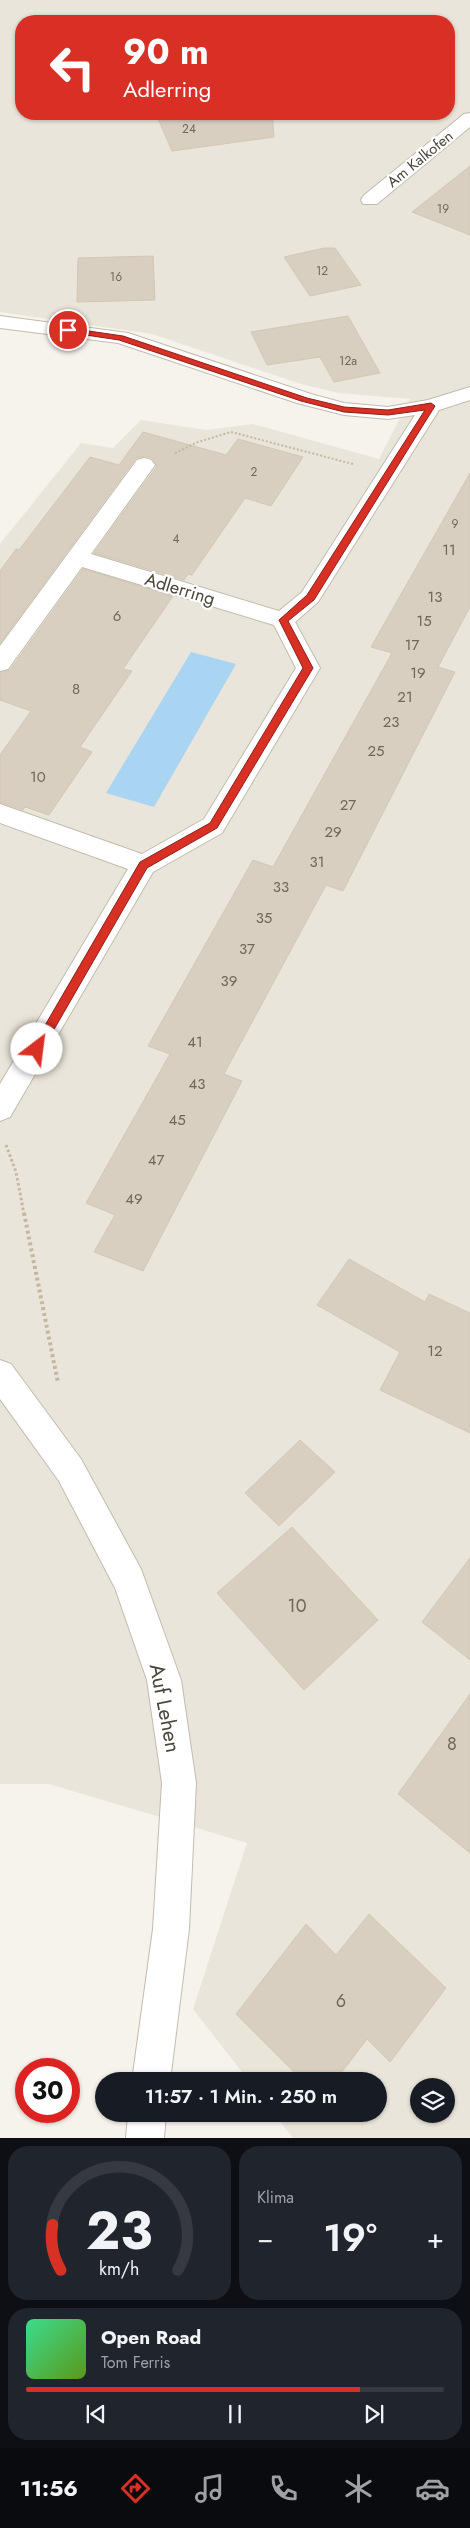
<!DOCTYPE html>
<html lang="de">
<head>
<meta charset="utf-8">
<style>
  :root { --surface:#171b24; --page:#20242c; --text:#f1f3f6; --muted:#9ea1a6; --line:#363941; --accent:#d93025 }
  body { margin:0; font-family:Jost,sans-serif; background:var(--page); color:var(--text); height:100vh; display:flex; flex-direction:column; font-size:19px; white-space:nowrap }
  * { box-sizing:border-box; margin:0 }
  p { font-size:16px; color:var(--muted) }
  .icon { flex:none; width:28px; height:28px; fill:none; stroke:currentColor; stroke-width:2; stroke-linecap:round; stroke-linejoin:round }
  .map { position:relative; height:2138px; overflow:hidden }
  .side { display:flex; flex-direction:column; gap:8px; padding:8px; background:#0d0f14; flex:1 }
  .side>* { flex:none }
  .hud { position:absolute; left:15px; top:15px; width:440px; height:105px; border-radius:20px; box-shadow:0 1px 4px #0004; background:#d93025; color:#fff; overflow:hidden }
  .tools { position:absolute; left:410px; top:2078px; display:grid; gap:10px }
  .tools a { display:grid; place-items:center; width:45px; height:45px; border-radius:50%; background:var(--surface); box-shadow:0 1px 4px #0004; font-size:25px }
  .speed { position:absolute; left:15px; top:2058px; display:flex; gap:10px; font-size:25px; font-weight:700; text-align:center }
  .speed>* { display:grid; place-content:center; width:65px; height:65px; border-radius:50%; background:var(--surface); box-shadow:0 1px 4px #0004; line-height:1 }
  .speed .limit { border:8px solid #d22; background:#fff; color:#111 }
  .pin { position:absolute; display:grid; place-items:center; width:42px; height:42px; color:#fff; margin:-21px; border:2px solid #fff; border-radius:50%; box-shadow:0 1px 5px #0007 }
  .me { position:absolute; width:55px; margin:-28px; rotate:30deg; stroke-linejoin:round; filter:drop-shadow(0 0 4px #0008) }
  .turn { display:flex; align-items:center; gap:18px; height:105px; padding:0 25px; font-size:22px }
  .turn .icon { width:65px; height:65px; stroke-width:2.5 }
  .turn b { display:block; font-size:35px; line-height:42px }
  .big { font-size:38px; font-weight:600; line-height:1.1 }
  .side .card { flex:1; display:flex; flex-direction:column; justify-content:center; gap:8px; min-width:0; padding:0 18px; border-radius:20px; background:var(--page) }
  .side .dial { align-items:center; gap:0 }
  .dial svg { height:130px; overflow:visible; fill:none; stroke:var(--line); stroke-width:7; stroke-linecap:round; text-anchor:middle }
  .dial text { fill:var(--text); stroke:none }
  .song { display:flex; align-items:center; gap:15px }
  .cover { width:60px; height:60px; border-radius:8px; background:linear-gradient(135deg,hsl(150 70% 55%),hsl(90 70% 35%)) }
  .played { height:5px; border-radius:2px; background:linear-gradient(90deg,var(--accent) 80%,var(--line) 80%) }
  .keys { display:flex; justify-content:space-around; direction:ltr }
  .heat { display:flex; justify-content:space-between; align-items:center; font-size:28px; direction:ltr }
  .side .tiles { flex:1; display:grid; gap:8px; grid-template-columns:1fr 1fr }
  .card:last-child { grid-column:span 2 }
  .trip { position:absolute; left:95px; top:2072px; width:292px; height:50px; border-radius:25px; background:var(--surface); box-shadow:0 1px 4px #0004; font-weight:600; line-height:50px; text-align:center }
  .menu { display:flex; height:80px; justify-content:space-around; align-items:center; background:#090b0e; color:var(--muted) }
  .menu .icon { width:35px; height:35px }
  .menu .active { color:var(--accent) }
  .menu b { font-size:22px; color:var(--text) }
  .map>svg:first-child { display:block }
</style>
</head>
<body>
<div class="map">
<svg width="470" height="2138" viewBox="0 0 470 2138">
  <rect width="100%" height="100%" fill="#f6f3ec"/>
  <path fill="#eae5da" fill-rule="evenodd" d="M 0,0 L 470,0 L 470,2138 L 293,2138 L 274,2114 L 379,2114 L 379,2081 L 249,2081 L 193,2009 L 247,1843 L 49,1784 L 0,1784 L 0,544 L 81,443 L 113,448 L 141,420 L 206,430 L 253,424 L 379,459 L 410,399 L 339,393 L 301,384 L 152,334 L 0,312 ZM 21,21 L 449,21 L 449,114 L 21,114 ZM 419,2086 L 446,2086 L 446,2114 L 419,2114 Z"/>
  <path fill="#a9d4f2" d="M 191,652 L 236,664 L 154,807 L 106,793 Z"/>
  <g fill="#d8cfc1" stroke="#d3c7b4">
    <path d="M 156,114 L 272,114 L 274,137 L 172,151 Z"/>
    <path d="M 470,166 L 470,235 L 412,212 L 436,193 Z"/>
    <path d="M 324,248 L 335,248 L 361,285 L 310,296 L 284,257 Z"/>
    <path d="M 153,256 L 155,300 L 77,302 L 78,258 Z"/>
    <path d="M 348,316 L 380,373 L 334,382 L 320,357 L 267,365 L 251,332 Z"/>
    <path d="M 143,432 L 226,455 L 238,439 L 303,457 L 271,506 L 245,498 L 192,575 L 188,574 L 184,580 L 94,553 L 157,466 L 152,458 L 145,456 L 136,458 L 0,643 L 0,571 L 16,549 L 19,550 L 90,457 L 119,465 Z"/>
    <path d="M 470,473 L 470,607 L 438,667 L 455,672 L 343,891 L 326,885 L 224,1074 L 242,1081 L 143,1271 L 94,1252 L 115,1215 L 86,1203 L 170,1054 L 148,1046 L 253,860 L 273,867 L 392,653 L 371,647 Z"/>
    <path d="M 83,569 L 173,596 L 123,669 L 132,671 L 80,747 L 92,752 L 49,815 L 25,807 L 23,810 L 0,802 L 0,755 L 31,711 L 0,700 L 0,673 L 10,670 Z"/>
    <path d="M 349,1259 L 425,1302 L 429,1294 L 470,1313 L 470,1433 L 380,1390 L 400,1352 L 317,1305 Z"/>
    <path d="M 300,1440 L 335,1472 L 279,1526 L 245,1493 Z"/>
    <path d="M 292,1527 L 378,1620 L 304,1690 L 217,1593 Z"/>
    <path d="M 470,1558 L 470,1660 L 422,1622 Z"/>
    <path d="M 470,1694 L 470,1853 L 398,1794 Z"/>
    <path d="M 369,1914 L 446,1988 L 390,2062 L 367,2039 L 335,2081 L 303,2081 L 236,2014 L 306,1924 L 336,1955 Z"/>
  </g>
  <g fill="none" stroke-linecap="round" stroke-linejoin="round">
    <g stroke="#c2bbae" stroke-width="2">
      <g id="minor">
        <path d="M 470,113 L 470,127 L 377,204 L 363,204 L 361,200 L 363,196 L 464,114 Z"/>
        <path d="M 0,316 L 128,333 L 311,394 L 344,403 L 388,407 L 428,400 L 470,387 L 470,400 L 439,410 L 318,602 L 295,622 L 320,668 L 222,833 L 153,872 L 10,1117 L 0,1121 L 0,1084 L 128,869 L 0,823 L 0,804 L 142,854 L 204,819 L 296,668 L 274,625 L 82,567 L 8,669 L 0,671 L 0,646 L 137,460 L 144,458 L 151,460 L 155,465 L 91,554 L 279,611 L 302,592 L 415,415 L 388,419 L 344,415 L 297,403 L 118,343 L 0,328 Z"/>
        <path d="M 0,1360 L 11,1364 L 81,1459 L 141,1569 L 181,1680 L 196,1783 L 189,1929 L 170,2081 L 132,2081 L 153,1929 L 162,1783 L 147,1680 L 115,1588 L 59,1481 L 0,1399 Z"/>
        <path d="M 128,2114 L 166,2114 L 164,2138 L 126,2138 Z"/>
      </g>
    </g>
    <path stroke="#c4b79f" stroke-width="2" stroke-dasharray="2 2" stroke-linecap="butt" d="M 175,453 L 198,442 L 231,432 L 353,464"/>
    <path stroke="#c4b79f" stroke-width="3" stroke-dasharray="2.5 2.5" stroke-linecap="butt" d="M 6,1145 L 16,1172 L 24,1214"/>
    <path stroke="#c4b79f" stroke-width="4" stroke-dasharray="3 3" stroke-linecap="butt" d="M 24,1213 L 58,1383"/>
    <use href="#minor" fill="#fff" fill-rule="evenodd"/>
  </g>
  <path fill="#d93025" stroke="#8d1f18" d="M 68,328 L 123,336 L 307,398 L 344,407 L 388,410 L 431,403 L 435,406 L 314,600 L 288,621 L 313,668 L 217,828 L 147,868 L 41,1052 L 33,1052 L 33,1046 L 140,862 L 210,823 L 303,668 L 279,620 L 307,595 L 425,410 L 388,415 L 344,412 L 301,401 L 119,340 L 66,332 L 66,329 Z"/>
  <g text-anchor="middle" stroke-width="4.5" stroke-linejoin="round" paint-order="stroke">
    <g font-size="12" fill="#6e675b">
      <text x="189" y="133">24</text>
      <text x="443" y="213">19</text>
      <text x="322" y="275">12</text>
      <text x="116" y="281">16</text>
      <text x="348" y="365">12a</text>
      <text x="254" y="476">2</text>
      <text x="455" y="528">9</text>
      <text x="176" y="543">4</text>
    </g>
    <g font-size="15" fill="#4b4439" stroke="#fff">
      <text transform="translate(420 159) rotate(-39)" y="5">Am Kalkofen</text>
    </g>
    <g font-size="15" fill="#6e675b">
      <text x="449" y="555">11</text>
      <text x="435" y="602">13</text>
      <text x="117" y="621">6</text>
      <text x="424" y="626">15</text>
      <text x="412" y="650">17</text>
      <text x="418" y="678">19</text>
      <text x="76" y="694">8</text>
      <text x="405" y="702">21</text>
      <text x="391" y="727">23</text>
      <text x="376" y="756">25</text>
      <text x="38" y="782">10</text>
      <text x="348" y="810">27</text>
      <text x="333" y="837">29</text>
      <text x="317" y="867">31</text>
      <text x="281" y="892">33</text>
      <text x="264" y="923">35</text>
      <text x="247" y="954">37</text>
      <text x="229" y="986">39</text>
      <text x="195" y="1047">41</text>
      <text x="197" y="1089">43</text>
      <text x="177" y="1125">45</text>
      <text x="156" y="1165">47</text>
      <text x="134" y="1204">49</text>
      <text x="435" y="1356">12</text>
    </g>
    <g font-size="18" fill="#4b4439" stroke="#fff">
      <text transform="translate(180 589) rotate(17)" y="6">Adlerring</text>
    </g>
    <g font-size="18" fill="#6e675b">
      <text x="297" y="1612">10</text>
      <text x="452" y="1750">8</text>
      <text x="341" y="2007">6</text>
    </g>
    <g font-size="21" fill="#4b4439" stroke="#fff">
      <text transform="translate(165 1708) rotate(79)" y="7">Auf Lehen</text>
    </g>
  </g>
</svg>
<div class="tools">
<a><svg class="icon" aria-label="layers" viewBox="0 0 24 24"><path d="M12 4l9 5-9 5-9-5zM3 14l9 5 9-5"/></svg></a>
</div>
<div class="speed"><div class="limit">30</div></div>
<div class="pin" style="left:68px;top:330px;background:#d93025"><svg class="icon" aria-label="arrive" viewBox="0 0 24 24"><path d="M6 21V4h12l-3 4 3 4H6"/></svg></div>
<svg class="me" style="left:37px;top:1049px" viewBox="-20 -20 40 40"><circle r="19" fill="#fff"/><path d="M0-13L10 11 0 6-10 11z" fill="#d93025"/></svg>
<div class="trip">11:57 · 1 Min. · 250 m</div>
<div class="hud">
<div class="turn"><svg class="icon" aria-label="left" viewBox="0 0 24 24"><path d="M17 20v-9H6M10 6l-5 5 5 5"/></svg><div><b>90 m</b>Adlerring</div></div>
</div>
</div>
<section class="side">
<div class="tiles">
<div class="card dial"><svg viewBox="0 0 100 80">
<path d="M14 69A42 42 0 1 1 86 69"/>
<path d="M14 69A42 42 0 0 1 9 41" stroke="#d93025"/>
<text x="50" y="56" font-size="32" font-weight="700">23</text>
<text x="50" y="72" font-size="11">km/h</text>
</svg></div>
<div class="card"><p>Klima</p>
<div class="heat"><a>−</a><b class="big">19°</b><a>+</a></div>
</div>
<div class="card">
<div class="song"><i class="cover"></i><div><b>Open Road</b><p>Tom Ferris</p></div></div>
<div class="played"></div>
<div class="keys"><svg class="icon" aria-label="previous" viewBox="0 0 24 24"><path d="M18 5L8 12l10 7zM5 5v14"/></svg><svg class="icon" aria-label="pause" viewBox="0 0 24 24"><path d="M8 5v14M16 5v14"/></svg><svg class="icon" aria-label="next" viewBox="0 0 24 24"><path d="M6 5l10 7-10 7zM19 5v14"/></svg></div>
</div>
</div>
</section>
<nav class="menu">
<b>11:56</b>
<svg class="icon active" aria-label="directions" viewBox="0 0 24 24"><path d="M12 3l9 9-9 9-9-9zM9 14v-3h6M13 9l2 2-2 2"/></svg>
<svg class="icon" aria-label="music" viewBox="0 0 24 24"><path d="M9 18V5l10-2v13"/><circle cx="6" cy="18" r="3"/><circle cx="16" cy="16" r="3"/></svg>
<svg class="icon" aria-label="phone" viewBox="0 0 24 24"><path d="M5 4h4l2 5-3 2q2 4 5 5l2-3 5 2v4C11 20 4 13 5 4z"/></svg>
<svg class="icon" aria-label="climate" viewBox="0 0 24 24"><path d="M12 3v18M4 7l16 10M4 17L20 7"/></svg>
<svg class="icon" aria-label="car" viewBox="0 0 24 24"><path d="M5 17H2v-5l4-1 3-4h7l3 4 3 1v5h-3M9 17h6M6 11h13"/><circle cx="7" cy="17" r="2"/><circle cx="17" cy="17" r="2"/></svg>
</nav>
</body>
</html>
